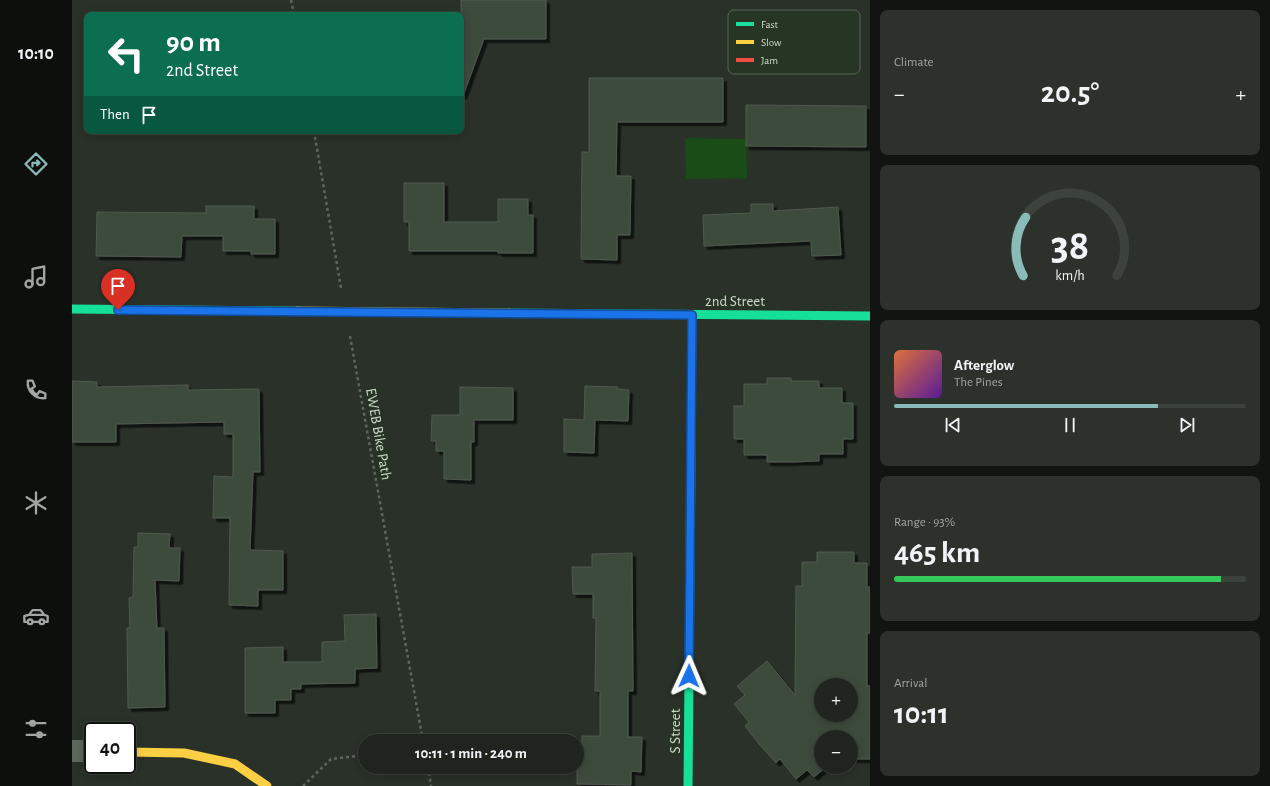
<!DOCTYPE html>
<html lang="en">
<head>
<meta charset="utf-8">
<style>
  :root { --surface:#1f251e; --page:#2c312b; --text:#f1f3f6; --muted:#a1a5a4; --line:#3c423c; --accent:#8bbbb9 }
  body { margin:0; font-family:"Alegreya Sans",sans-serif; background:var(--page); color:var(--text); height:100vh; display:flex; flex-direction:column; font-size:15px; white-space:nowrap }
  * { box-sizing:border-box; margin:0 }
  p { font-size:13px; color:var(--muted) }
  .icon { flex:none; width:22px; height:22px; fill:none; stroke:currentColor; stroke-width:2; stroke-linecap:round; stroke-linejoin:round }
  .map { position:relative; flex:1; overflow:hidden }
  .sheet { display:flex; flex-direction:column; gap:10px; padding:10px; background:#111410; width:400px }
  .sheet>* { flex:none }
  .top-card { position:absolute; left:12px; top:12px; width:380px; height:122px; border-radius:8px; box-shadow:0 2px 10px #0003,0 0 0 1px var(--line); background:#0b6e4f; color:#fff; overflow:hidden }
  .buttons { position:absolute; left:742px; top:678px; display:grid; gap:8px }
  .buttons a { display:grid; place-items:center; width:44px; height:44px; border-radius:50%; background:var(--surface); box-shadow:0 2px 10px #0003,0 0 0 1px var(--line); font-size:20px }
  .speed { position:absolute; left:12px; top:722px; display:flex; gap:8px; font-size:20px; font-weight:700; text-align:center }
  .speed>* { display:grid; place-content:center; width:52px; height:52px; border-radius:50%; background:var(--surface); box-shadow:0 2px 10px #0003,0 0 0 1px var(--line); line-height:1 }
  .speed .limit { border:2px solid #111; border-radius:6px; background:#fff; color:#111 }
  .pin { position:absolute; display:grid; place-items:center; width:34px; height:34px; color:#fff; margin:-41px -17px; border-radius:50% 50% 50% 0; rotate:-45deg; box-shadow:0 0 4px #0007 }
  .pin .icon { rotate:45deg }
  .me { position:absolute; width:44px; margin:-22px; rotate:1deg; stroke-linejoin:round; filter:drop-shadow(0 0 3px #0008) }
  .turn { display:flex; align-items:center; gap:14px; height:84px; padding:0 16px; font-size:18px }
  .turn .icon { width:52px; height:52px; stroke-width:2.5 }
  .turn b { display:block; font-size:28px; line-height:34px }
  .then { display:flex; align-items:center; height:38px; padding:0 16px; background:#0003; gap:8px; font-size:15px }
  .big { font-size:30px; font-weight:700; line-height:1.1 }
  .sheet .card { flex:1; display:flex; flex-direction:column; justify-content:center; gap:6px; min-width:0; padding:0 14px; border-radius:8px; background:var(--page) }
  .sheet .dial { align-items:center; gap:0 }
  .dial svg { height:104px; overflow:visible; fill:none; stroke:var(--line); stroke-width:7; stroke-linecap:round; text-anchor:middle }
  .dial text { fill:var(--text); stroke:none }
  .song { display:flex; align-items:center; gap:12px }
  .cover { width:48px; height:48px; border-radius:6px; background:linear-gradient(135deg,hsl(20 70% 55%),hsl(270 70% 35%)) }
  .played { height:4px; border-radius:2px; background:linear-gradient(90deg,var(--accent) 75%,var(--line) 75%) }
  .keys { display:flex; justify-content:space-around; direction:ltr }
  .heat { display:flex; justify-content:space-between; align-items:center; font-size:22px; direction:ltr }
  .charge { height:6px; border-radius:3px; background:linear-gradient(90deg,#34c759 93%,var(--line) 0) }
  .trip { position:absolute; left:286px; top:734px; width:226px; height:40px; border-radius:20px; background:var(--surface); box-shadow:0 2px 10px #0003,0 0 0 1px var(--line); font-weight:700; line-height:40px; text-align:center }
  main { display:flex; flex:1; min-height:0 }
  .tab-bar { display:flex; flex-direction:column; width:72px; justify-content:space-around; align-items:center; background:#0c0f0c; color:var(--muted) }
  .tab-bar .icon { width:28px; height:28px }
  .tab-bar .selected { color:var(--accent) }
  .tab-bar b { font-size:18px; color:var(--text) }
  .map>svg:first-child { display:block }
</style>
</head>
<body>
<main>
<nav class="tab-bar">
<b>10:10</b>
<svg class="icon selected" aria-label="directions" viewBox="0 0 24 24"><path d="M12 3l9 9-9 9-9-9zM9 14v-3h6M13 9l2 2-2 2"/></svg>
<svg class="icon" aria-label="music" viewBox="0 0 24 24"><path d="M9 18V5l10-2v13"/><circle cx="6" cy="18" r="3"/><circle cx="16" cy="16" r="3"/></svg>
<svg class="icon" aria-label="phone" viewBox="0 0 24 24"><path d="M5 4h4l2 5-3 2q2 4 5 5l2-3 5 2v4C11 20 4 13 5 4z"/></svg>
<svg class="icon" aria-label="climate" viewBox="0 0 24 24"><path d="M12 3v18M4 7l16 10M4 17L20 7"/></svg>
<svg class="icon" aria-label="car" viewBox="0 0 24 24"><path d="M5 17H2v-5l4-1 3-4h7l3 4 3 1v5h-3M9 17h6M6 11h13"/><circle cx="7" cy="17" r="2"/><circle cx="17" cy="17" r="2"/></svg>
<svg class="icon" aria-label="filters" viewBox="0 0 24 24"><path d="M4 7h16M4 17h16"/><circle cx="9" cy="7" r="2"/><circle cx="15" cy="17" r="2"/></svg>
</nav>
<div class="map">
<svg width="798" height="786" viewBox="0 0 798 786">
  <defs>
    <filter id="shadow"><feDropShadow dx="3.5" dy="3.5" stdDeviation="0" flood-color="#0009"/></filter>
  </defs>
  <rect width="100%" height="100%" fill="#293128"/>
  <path fill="#194c17" d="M 613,138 L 674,139 L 675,178 L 614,179 Z"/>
  <g fill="#3d4c3c" stroke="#515850" fill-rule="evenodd" filter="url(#shadow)">
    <path d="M 389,0 L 474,0 L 474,39 L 412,39 L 391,96 L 389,95 Z"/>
    <path d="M 517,78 L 651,78 L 651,122 L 545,122 L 544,176 L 559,176 L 558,235 L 545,235 L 545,260 L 509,259 L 510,152 L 517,152 Z"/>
    <path d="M 674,105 L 794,106 L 794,147 L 674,146 Z"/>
    <path d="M 332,183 L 372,183 L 372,222 L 426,222 L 426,199 L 456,199 L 456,215 L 461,215 L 461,253 L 426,253 L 426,251 L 337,251 L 337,222 L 332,222 Z"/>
    <path d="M 679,204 L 701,204 L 701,211 L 766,207 L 769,255 L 740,256 L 739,241 L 632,246 L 631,215 L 679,213 Z"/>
    <path d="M 134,206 L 182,206 L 182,219 L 203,219 L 203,254 L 179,254 L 179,251 L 151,251 L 151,236 L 110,236 L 109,257 L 24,256 L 25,212 L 134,213 Z"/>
    <path d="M 695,378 L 719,378 L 719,381 L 747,381 L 747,388 L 770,388 L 770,403 L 781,403 L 781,439 L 771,439 L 771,454 L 747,454 L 747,461 L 719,462 L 695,462 L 695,455 L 672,455 L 672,439 L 662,439 L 662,406 L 672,406 L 672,384 L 695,384 Z"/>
    <path d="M 0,381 L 25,382 L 25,387 L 116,385 L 116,390 L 187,389 L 188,472 L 181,472 L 178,550 L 211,551 L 211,590 L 186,590 L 186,606 L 157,605 L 158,518 L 141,518 L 142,476 L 161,477 L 161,434 L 152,434 L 152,422 L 44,424 L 44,442 L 0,442 Z"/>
    <path d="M 513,386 L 546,387 L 545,389 L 557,390 L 556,421 L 523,420 L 522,453 L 492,452 L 492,419 L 512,420 Z"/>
    <path d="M 388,387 L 441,388 L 441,420 L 402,420 L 402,442 L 399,442 L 399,480 L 372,479 L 372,451 L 364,451 L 364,441 L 359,441 L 360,415 L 388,415 Z"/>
    <path d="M 66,533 L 98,534 L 97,548 L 108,548 L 107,581 L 83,580 L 85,628 L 92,628 L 93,707 L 56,708 L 55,628 L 58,628 L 57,598 L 61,597 L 62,547 L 66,547 Z"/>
    <path d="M 745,552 L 782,552 L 782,563 L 795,563 L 795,587 L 798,587 L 798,633 L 795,633 L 795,686 L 798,686 L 798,759 L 779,759 L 779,737 L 749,737 L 749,767 L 754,767 L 742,777 L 735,770 L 724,779 L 708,759 L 704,763 L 687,744 L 673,726 L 677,722 L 662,704 L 673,695 L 665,686 L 695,661 L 723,695 L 724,586 L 730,586 L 730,562 L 745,562 ZM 749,685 L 779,685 L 779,715 L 749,715 Z"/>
    <path d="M 560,553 L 561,691 L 556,691 L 556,737 L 570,737 L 569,772 L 559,771 L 559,785 L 505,784 L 505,754 L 510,754 L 510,736 L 528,736 L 528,691 L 523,691 L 524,618 L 521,618 L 521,594 L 501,594 L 500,567 L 520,567 L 520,554 Z"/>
    <path d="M 304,614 L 305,668 L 283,669 L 283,683 L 229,684 L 229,689 L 219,689 L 219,700 L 203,700 L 203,713 L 173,713 L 173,648 L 211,647 L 211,662 L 250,662 L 250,642 L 273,641 L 272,615 Z"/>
  </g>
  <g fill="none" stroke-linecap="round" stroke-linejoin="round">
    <g stroke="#5d675c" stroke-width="2.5" stroke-dasharray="3 3" stroke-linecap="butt">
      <path d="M 219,0 L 222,15"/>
      <path d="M 242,131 L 269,288"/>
      <path d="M 278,336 L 351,741"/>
      <path d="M 356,767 L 359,786"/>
      <path d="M 231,786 L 259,759 L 293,755"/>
    </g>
    <path stroke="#5b685a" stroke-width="22" d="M 0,751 L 21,751"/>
    <g stroke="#16e098" stroke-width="9">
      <path d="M 0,309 L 225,311"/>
      <path d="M 437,313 L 798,316"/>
      <path d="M 616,786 L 619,458"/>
    </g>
    <g stroke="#ffcf43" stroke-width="9">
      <path d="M 225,311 L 437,313"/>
      <path d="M 55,752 L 112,753 L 163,764 L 195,786"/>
    </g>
    <path stroke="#f24e42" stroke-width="9" d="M 619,458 L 620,315"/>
  </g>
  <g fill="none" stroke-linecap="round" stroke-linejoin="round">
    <g stroke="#114b97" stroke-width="10">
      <path id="route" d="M 46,310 L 620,315 L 617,676"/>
    </g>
    <use href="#route" stroke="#1a73e8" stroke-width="7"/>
  </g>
  <g text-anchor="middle" stroke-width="4" stroke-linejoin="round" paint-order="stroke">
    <g font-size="15" fill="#d0dacf" stroke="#263524">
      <text x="663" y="306">2nd Street</text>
      <text transform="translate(307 434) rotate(80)" y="5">EWEB Bike Path</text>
      <text transform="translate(603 731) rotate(-90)" y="5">S Street</text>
    </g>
  </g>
  <rect x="656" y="10" width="132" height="64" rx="6" fill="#263524" stroke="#596757" stroke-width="1"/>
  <rect x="664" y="22" width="18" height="4" fill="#16e098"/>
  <rect x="664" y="40" width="18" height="4" fill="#ffcf43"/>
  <rect x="664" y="58" width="18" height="4" fill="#f24e42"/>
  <g font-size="11" fill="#d0dacf">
    <text x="689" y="28">Fast</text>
    <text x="689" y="46">Slow</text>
    <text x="689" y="64">Jam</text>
  </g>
</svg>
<div class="buttons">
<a>+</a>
<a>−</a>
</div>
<div class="speed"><div class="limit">40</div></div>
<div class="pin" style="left:46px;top:310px;background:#d93025"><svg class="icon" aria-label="arrive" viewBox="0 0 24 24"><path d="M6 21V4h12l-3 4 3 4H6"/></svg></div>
<svg class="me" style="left:617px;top:676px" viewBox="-20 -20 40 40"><path d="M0-17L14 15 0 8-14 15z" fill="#1a73e8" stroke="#fff" stroke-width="4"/></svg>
<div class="trip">10:11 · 1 min · 240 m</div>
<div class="top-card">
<div class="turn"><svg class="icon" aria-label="left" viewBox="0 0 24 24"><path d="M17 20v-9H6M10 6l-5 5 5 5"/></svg><div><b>90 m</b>2nd Street</div></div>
<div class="then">Then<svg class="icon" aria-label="arrive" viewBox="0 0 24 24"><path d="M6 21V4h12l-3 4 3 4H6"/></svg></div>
</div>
</div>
<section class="sheet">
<div class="card"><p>Climate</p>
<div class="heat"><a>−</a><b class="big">20.5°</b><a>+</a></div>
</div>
<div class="card dial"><svg viewBox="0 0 100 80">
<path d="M14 69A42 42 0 1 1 86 69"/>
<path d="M14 69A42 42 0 0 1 16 24" stroke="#8bbbb9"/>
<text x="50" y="56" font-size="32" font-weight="700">38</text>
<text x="50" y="72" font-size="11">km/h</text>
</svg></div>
<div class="card">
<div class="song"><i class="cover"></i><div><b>Afterglow</b><p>The Pines</p></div></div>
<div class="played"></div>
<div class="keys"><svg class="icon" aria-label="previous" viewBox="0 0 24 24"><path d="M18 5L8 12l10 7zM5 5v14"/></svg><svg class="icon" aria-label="pause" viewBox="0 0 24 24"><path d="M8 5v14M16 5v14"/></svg><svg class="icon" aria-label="next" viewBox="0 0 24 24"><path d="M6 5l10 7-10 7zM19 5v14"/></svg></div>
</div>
<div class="card"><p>Range · 93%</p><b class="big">465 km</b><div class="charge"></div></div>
<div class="card"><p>Arrival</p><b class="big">10:11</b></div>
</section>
</main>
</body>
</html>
